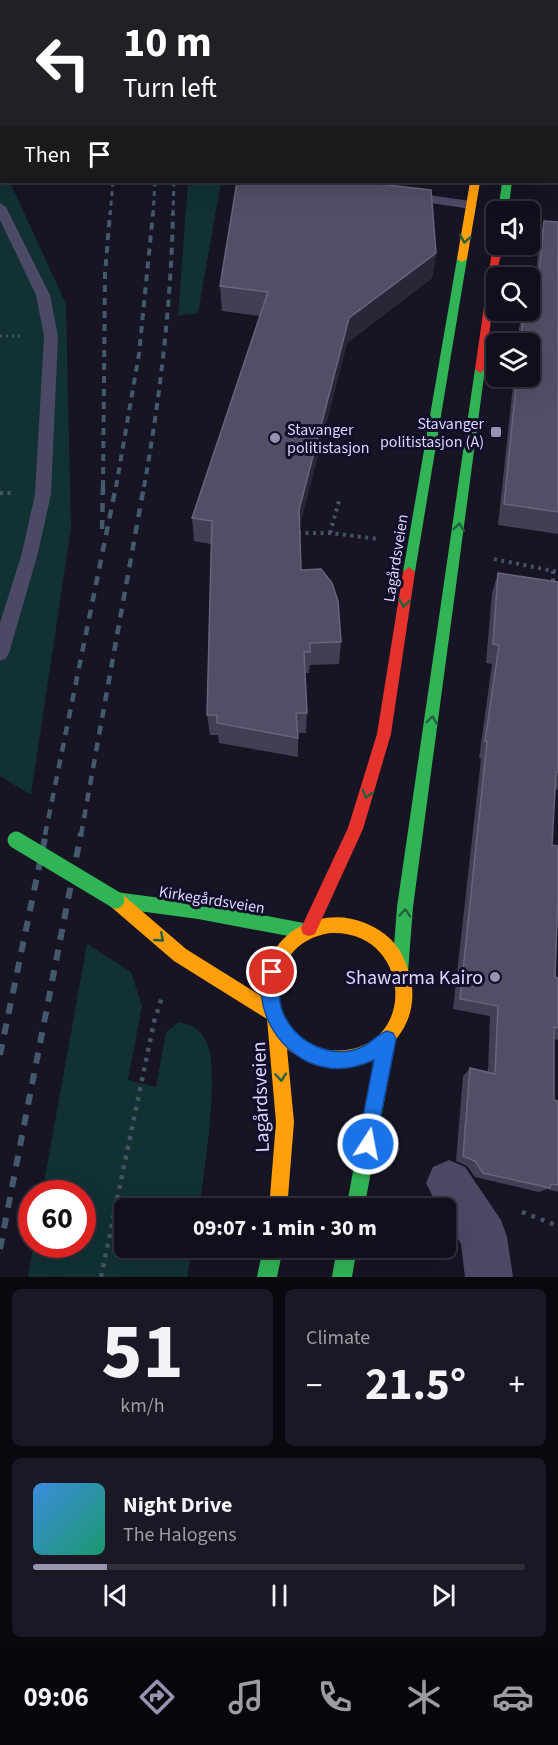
<!DOCTYPE html>
<html lang="en">
<head>
<meta charset="utf-8">
<style>
  :root { --surface:#110f1b; --page:#1a1824; --text:#f1f3f6; --muted:#9c9ca3; --line:#302f3a; --accent:#9893b2 }
  body { margin:0; font-family:"Source Sans 3",sans-serif; background:var(--page); color:var(--text); height:100vh; display:flex; flex-direction:column; font-size:22px; white-space:nowrap }
  * { box-sizing:border-box; margin:0 }
  p { font-size:20px; color:var(--muted) }
  .icon { flex:none; width:33px; height:33px; fill:none; stroke:currentColor; stroke-width:2; stroke-linecap:round; stroke-linejoin:round }
  .map { position:relative; height:1277px; overflow:hidden }
  .drawer { display:flex; flex-direction:column; gap:12px; padding:12px; background:#09080f; flex:1 }
  .drawer>* { flex:none }
  .hud { position:absolute; left:0px; top:0px; width:558px; height:183px; box-shadow:0 6px 24px #0002,0 0 0 2px var(--line); background:#202124; color:#fff; overflow:hidden }
  .controls { position:absolute; left:486px; top:201px; display:grid; gap:12px }
  .controls a { display:grid; place-items:center; width:54px; height:54px; border-radius:9px; background:var(--surface); box-shadow:0 6px 24px #0002,0 0 0 2px var(--line); font-size:30px }
  .speed { position:absolute; left:18px; top:1180px; display:flex; gap:12px; font-size:30px; font-weight:700; text-align:center }
  .speed>* { display:grid; place-content:center; width:78px; height:78px; border-radius:50%; background:var(--surface); box-shadow:0 6px 24px #0002,0 0 0 2px var(--line); line-height:1 }
  .speed .limit { border:9px solid #d22; background:#fff; color:#111 }
  .pin { position:absolute; display:grid; place-items:center; width:51px; height:51px; color:#fff; margin:-26px; border:3px solid #fff; border-radius:50%; box-shadow:0 2px 6px #0007 }
  .me { position:absolute; width:66px; margin:-33px; rotate:11deg; stroke-linejoin:round; filter:drop-shadow(0 0 4px #0008) }
  .turn { display:flex; align-items:center; gap:21px; height:126px; padding:0 24px; font-size:27px }
  .turn .icon { width:78px; height:78px; stroke-width:2.5 }
  .turn b { display:block; font-size:42px; line-height:51px }
  .then { display:flex; align-items:center; height:57px; padding:0 24px; background:#0003; gap:12px; font-size:22px }
  .big { font-size:45px; font-weight:700; line-height:1.1 }
  .drawer .card { flex:1; display:flex; flex-direction:column; justify-content:center; gap:9px; min-width:0; padding:0 21px; border-radius:9px; background:var(--page) }
  .drawer .dial { align-items:center; gap:0 }
  .dial b { font-size:78px; line-height:1 }
  .song { display:flex; align-items:center; gap:18px }
  .cover { width:72px; height:72px; border-radius:9px; background:linear-gradient(135deg,hsl(210 70% 55%),hsl(160 70% 35%)) }
  .played { height:6px; border-radius:3px; background:linear-gradient(90deg,var(--accent) 15%,var(--line) 15%) }
  .keys { display:flex; justify-content:space-around; direction:ltr }
  .heat { display:flex; justify-content:space-between; align-items:center; font-size:33px; direction:ltr }
  .drawer .tiles { flex:1; display:grid; gap:12px; grid-template-columns:1fr 1fr }
  .card:last-child { grid-column:span 2 }
  .trip { position:absolute; left:114px; top:1198px; width:342px; height:60px; border-radius:9px; background:var(--surface); box-shadow:0 6px 24px #0002,0 0 0 2px var(--line); font-weight:700; line-height:60px; text-align:center }
  .menu { display:flex; height:96px; justify-content:space-around; align-items:center; background:#07060b; color:var(--muted) }
  .menu .icon { width:42px; height:42px }
  .menu .on { color:var(--accent) }
  .menu b { font-size:27px; color:var(--text) }
  .map>svg:first-child { display:block }
</style>
</head>
<body>
<div class="map">
<svg width="558" height="1277" viewBox="0 0 558 1277">
  <rect width="100%" height="100%" fill="#171424"/>
  <g fill="#113132">
    <path d="M 0,167 L 2,182 L 10,182 L 66,304 L 71,528 L 31,795 L 0,776 Z"/>
    <path d="M 188,182 L 221,182 L 198,313 L 178,316 Z"/>
    <path d="M 87,944 L 131,972 L 142,1006 L 128,1080 L 156,1087 L 166,1032 L 179,1022 C 191,1024 202,1030 207,1043 C 220,1071 204,1175 199,1209 L 124,1209 L 124,1248 L 192,1248 L 187,1277 L 28,1277 L 33,1245 L 82,1245 L 82,1194 L 42,1194 Z"/>
  </g>
  <g fill="none" stroke-linecap="round" stroke-linejoin="round">
    <path stroke="#455365" stroke-width="3" stroke-dasharray="2 4" stroke-linecap="butt" d="M 0,336 L 23,336"/>
    <g stroke="#455365" stroke-width="4" stroke-dasharray="3 4.5" stroke-linecap="butt">
      <path d="M 0,493 L 13,493"/>
      <path d="M 298,533 L 330,533 L 378,539"/>
      <path d="M 330,533 L 339,501"/>
      <path d="M 494,559 L 558,572"/>
      <path d="M 553,571 L 553,584 L 558,590"/>
    </g>
    <g stroke="#455365" stroke-width="4.5" stroke-dasharray="4 6" stroke-linecap="butt">
      <path d="M 522,1212 L 558,1226"/>
      <path d="M 101,1277 L 154,1022 L 163,994"/>
    </g>
    <g fill="#4b4965" fill-rule="evenodd">
      <path d="M 291,0 L 304,0 L 305,2 L 292,2 Z"/>
      <path d="M 355,0 L 367,0 L 368,2 L 356,2 Z"/>
      <path d="M 442,0 L 452,0 L 441,2 Z"/>
      <path d="M 556,145 L 558,145 L 558,153 L 556,152 Z"/>
      <path d="M 407,192 L 471,201 L 477,205 L 471,209 L 403,199 L 401,196 L 403,193 Z"/>
      <path d="M 0,203 L 6,207 L 50,295 L 58,336 L 51,494 L 38,553 L 9,653 L 6,658 L 0,661 L 0,623 L 22,553 L 35,494 L 44,336 L 36,295 L 0,220 Z"/>
    </g>
    <path fill="#4b4965" fill-rule="evenodd" d="M 449,1160 L 465,1167 L 501,1220 L 507,1237 L 513,1277 L 465,1277 L 461,1244 L 446,1219 L 446,1209 L 439,1209 L 426,1183 L 433,1167 Z"/>
    <g fill="#30b455" fill-rule="evenodd">
      <path d="M 502,182 L 512,182 L 508,212 L 498,212 Z"/>
      <path d="M 462,256 L 467,259 L 415,572 L 409,577 L 403,572 L 457,259 Z"/>
      <path d="M 480,365 L 485,369 L 413,907 L 408,972 L 406,978 L 400,980 L 394,978 L 392,972 L 397,907 L 475,369 Z"/>
      <path d="M 116,892 L 198,903 L 304,923 L 310,925 L 312,931 L 310,937 L 304,939 L 198,919 L 116,908 L 110,906 L 108,900 L 110,894 Z"/>
      <path d="M 387,1030 L 393,1033 L 396,1039 L 364,1209 L 346,1209 L 378,1039 L 381,1033 Z"/>
      <path d="M 263,1248 L 283,1248 L 277,1277 L 257,1277 Z"/>
      <path d="M 337,1248 L 357,1248 L 352,1277 L 332,1277 Z"/>
    </g>
    <g fill="#ff9f0a" fill-rule="evenodd">
      <path d="M 470,182 L 480,182 L 467,259 L 462,262 L 457,259 Z"/>
      <path d="M 116,892 L 122,894 L 186,949 L 261,996 C 261,969 275,940 299,927 C 320,916 343,914 365,923 C 385,931 399,944 406,964 C 437,1038 349,1098 287,1049 L 294,1122 L 287,1209 L 269,1209 L 276,1122 L 267,1019 L 174,961 L 110,906 L 108,900 L 110,894 ZM 330,933 C 409,929 419,1041 346,1050 C 267,1060 252,945 330,933 Z"/>
    </g>
    <g fill="#e5322d" fill-rule="evenodd">
      <path d="M 494,0 L 502,0 L 494,2 Z"/>
      <rect x="528" y="0" width="8" height="2"/>
      <path d="M 496,241 L 496,244 L 503,244 L 496,278 L 485,369 L 480,373 L 475,369 L 493,244 Z"/>
      <path d="M 409,567 L 415,572 L 391,734 L 363,829 L 315,934 L 309,936 L 303,934 L 301,928 L 348,828 L 377,734 L 403,572 Z"/>
    </g>
    <g stroke="#45596e" stroke-width="3" stroke-dasharray="5 4.5" stroke-linecap="butt">
      <path d="M 110,215 L 113,182"/>
      <path d="M 153,215 L 155,182"/>
      <path d="M 173,215 L 174,182"/>
    </g>
    <g stroke="#45596e" stroke-width="4" stroke-dasharray="7 6" stroke-linecap="butt">
      <path d="M 103,487 L 105,274 L 110,213"/>
      <path d="M 116,487 L 139,354 L 153,213"/>
      <path d="M 144,487 C 160,397 171,305 173,213"/>
    </g>
    <g stroke="#45596e" stroke-width="4.5" stroke-dasharray="9 8" stroke-linecap="butt">
      <path d="M 102,529 L 103,486"/>
      <path d="M 45,835 L 116,486"/>
      <path d="M 81,835 L 144,486"/>
    </g>
    <g stroke="#45596e" stroke-width="6" stroke-dasharray="11 10" stroke-linecap="butt">
      <path d="M 0,1055 L 46,833"/>
      <path d="M 0,1249 L 81,833"/>
    </g>
    <path stroke="#30b455" stroke-width="17" d="M 16,840 L 116,900"/>
  </g>
  <g fill="#423e53">
    <path d="M 557,0 L 558,0 L 558,136 L 556,136 L 556,8 Z"/>
    <path d="M 544,221 L 558,222 L 558,534 L 498,525 L 514,376 L 530,376 L 530,344 L 517,344 L 519,328 L 523,310 L 530,310 L 533,307 L 539,243 Z"/>
    <path d="M 436,253 L 432,278 L 347,343 L 299,528 L 301,570 L 341,642 L 339,664 L 310,665 L 309,673 L 305,673 L 307,713 L 306,733 L 298,733 L 298,757 L 219,743 L 218,735 L 210,735 L 207,715 L 211,544 L 194,541 L 192,518 L 260,316 L 222,311 L 220,286 Z"/>
    <path d="M 498,573 L 558,582 L 558,790 L 555,789 L 552,845 L 558,846 L 558,908 L 555,977 L 558,978 L 558,1040 L 554,1039 L 554,1100 L 558,1101 L 558,1192 L 547,1189 L 539,1192 L 475,1177 L 467,1166 L 456,1161 L 463,1076 L 470,1068 L 488,1072 L 490,1016 L 453,1009 L 481,759 L 479,758 L 492,664 L 486,663 L 492,593 Z"/>
  </g>
  <path fill="#2a2638" d="M 436,253 L 432,278 L 347,343 L 298,533 L 299,510 L 349,318 Z"/>
  <g fill="#524e65" stroke="#68647e" stroke-width="1.5">
    <path d="M 558,18 L 558,114 L 556,114 L 556,33 Z"/>
    <path d="M 237,182 L 362,182 L 431,190 L 436,253 L 349,318 L 299,510 L 301,570 L 321,569 L 332,583 L 338,601 L 341,642 L 310,643 L 310,652 L 304,652 L 307,713 L 296,713 L 298,738 L 217,723 L 217,715 L 207,715 L 212,521 L 192,518 L 268,292 L 220,286 Z"/>
    <path d="M 544,221 L 558,222 L 558,512 L 504,504 L 517,376 L 530,376 L 530,344 L 520,344 L 524,310 L 530,310 L 530,307 L 536,308 Z"/>
    <path d="M 498,573 L 558,582 L 558,772 L 556,772 L 552,845 L 558,846 L 558,894 L 555,977 L 558,978 L 558,1028 L 554,1027 L 554,1100 L 558,1101 L 558,1185 L 551,1184 L 550,1188 L 483,1173 L 475,1161 L 463,1156 L 470,1068 L 495,1074 L 498,1006 L 460,999 L 487,742 L 485,741 L 499,645 L 493,644 Z"/>
  </g>
  <defs><path id="oneway-chevron" d="M-2-3.5L2.5 0L-2 3.5" fill="none" stroke-width="1.6" stroke-linecap="round" stroke-linejoin="round" transform="scale(1.5)"/></defs>
  <g stroke="#226140">
    <use href="#oneway-chevron" transform="translate(465 239) rotate(100)"/>
    <use href="#oneway-chevron" transform="translate(459 527) rotate(-82)"/>
    <use href="#oneway-chevron" transform="translate(404 603) rotate(99)"/>
    <use href="#oneway-chevron" transform="translate(432 720) rotate(-82)"/>
    <use href="#oneway-chevron" transform="translate(367 794) rotate(107)"/>
    <use href="#oneway-chevron" transform="translate(405 913) rotate(-85)"/>
    <use href="#oneway-chevron" transform="translate(160 938) rotate(41)"/>
    <use href="#oneway-chevron" transform="translate(281 1077) rotate(85)"/>
  </g>
  <path fill="#1a73e8" stroke="#114b97" stroke-width="1.5" d="M 272,963 L 278,966 C 283,978 277,993 281,1007 C 290,1040 332,1063 364,1046 C 372,1042 378,1034 387,1031 L 393,1033 L 396,1039 L 374,1150 L 368,1153 L 361,1150 L 358,1144 L 374,1060 C 358,1067 341,1071 324,1067 C 281,1059 249,1007 266,966 Z"/>
  <g fill="#9893b2" stroke="#130e2a" stroke-width="2">
    <rect x="490" y="426" width="12" height="12" rx="3"/>
    <circle cx="275" cy="438" r="6"/>
    <circle cx="495" cy="977" r="6"/>
  </g>
  <g text-anchor="middle" stroke-width="6" stroke-linejoin="round" paint-order="stroke">
    <g font-size="16" fill="#ddd7ff" stroke="#130e2a" text-anchor="end">
      <text x="484" y="429">Stavanger<tspan x="484" dy="18">politistasjon (A)</tspan></text>
      <text x="287" y="435" text-anchor="start">Stavanger<tspan x="287" dy="18">politistasjon</tspan></text>
    </g>
    <g font-size="16" fill="#ddd7ff" stroke="#130e2a">
      <text transform="translate(395 558) rotate(-81)" y="6">Lagårdsveien</text>
      <text transform="translate(212 899) rotate(9)" y="6">Kirkegårdsveien</text>
    </g>
    <g font-size="20" fill="#ddd7ff" stroke="#130e2a" text-anchor="end">
      <text x="483" y="984">Shawarma Kairo</text>
    </g>
    <g font-size="20" fill="#ddd7ff" stroke="#130e2a">
      <text transform="translate(260 1097) rotate(-92)" y="7">Lagårdsveien</text>
    </g>
  </g>
</svg>
<div class="controls">
<a><svg class="icon" aria-label="sound" viewBox="0 0 24 24"><path d="M4 9h4l5-4v14l-5-4H4zM17 9q2 3 0 6"/></svg></a>
<a><svg class="icon" aria-label="search" viewBox="0 0 24 24"><circle cx="10" cy="10" r="6"/><path d="M15 15l6 6"/></svg></a>
<a><svg class="icon" aria-label="layers" viewBox="0 0 24 24"><path d="M12 4l9 5-9 5-9-5zM3 14l9 5 9-5"/></svg></a>
</div>
<div class="speed"><div class="limit">60</div></div>
<div class="pin" style="left:272px;top:972px;background:#d93025"><svg class="icon" aria-label="arrive" viewBox="0 0 24 24"><path d="M6 21V4h12l-3 4 3 4H6"/></svg></div>
<svg class="me" style="left:368px;top:1144px" viewBox="-20 -20 40 40"><circle r="17" fill="#1a73e8" stroke="#fff" stroke-width="3"/><path d="M0-11L8 9 0 5-8 9z" fill="#fff"/></svg>
<div class="trip">09:07 · 1 min · 30 m</div>
<div class="hud">
<div class="turn"><svg class="icon" aria-label="left" viewBox="0 0 24 24"><path d="M17 20v-9H6M10 6l-5 5 5 5"/></svg><div><b>10 m</b>Turn left</div></div>
<div class="then">Then<svg class="icon" aria-label="arrive" viewBox="0 0 24 24"><path d="M6 21V4h12l-3 4 3 4H6"/></svg></div>
</div>
</div>
<section class="drawer">
<div class="tiles">
<div class="card dial"><b>51</b><p>km/h</p></div>
<div class="card"><p>Climate</p>
<div class="heat"><a>−</a><b class="big">21.5°</b><a>+</a></div>
</div>
<div class="card">
<div class="song"><i class="cover"></i><div><b>Night Drive</b><p>The Halogens</p></div></div>
<div class="played"></div>
<div class="keys"><svg class="icon" aria-label="previous" viewBox="0 0 24 24"><path d="M18 5L8 12l10 7zM5 5v14"/></svg><svg class="icon" aria-label="pause" viewBox="0 0 24 24"><path d="M8 5v14M16 5v14"/></svg><svg class="icon" aria-label="next" viewBox="0 0 24 24"><path d="M6 5l10 7-10 7zM19 5v14"/></svg></div>
</div>
</div>
</section>
<nav class="menu">
<b>09:06</b>
<svg class="icon on" aria-label="directions" viewBox="0 0 24 24"><path d="M12 3l9 9-9 9-9-9zM9 14v-3h6M13 9l2 2-2 2"/></svg>
<svg class="icon" aria-label="music" viewBox="0 0 24 24"><path d="M9 18V5l10-2v13"/><circle cx="6" cy="18" r="3"/><circle cx="16" cy="16" r="3"/></svg>
<svg class="icon" aria-label="phone" viewBox="0 0 24 24"><path d="M5 4h4l2 5-3 2q2 4 5 5l2-3 5 2v4C11 20 4 13 5 4z"/></svg>
<svg class="icon" aria-label="climate" viewBox="0 0 24 24"><path d="M12 3v18M4 7l16 10M4 17L20 7"/></svg>
<svg class="icon" aria-label="car" viewBox="0 0 24 24"><path d="M5 17H2v-5l4-1 3-4h7l3 4 3 1v5h-3M9 17h6M6 11h13"/><circle cx="7" cy="17" r="2"/><circle cx="17" cy="17" r="2"/></svg>
</nav>
</body>
</html>
